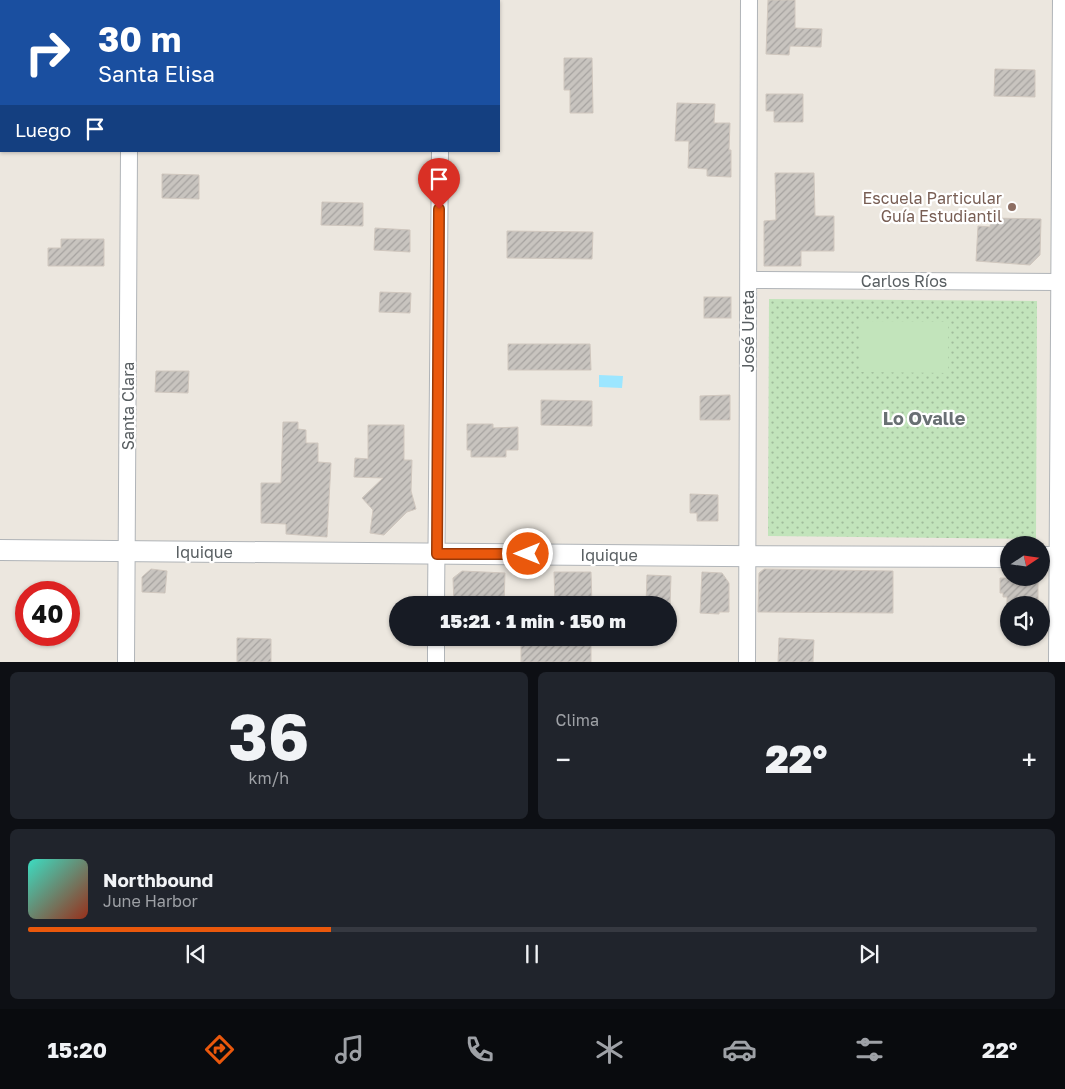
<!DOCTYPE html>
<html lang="es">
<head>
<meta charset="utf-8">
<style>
  :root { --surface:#171b24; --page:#20242c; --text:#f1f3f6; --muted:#9ea1a6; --line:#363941; --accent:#ea580c }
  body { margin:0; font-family:"Golos Text",sans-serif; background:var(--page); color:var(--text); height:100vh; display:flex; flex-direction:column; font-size:19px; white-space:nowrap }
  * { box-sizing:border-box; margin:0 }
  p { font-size:16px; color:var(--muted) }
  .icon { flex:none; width:28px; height:28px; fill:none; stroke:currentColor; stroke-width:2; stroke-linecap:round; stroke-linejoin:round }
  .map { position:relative; height:662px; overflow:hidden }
  .details { display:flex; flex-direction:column; gap:10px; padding:10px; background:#0d0f14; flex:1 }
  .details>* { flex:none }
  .banner { position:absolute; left:0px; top:0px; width:500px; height:152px; box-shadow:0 1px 4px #0004; background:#1a4fa0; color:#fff; overflow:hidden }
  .needle { width:32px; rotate:77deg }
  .fabs { position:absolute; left:1000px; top:536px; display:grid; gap:10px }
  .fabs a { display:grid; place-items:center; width:50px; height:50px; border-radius:50%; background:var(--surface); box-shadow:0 1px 4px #0004; font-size:25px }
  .speed { position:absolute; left:15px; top:581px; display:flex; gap:10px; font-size:25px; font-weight:700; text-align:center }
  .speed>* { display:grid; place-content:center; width:65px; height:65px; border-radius:50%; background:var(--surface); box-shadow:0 1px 4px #0004; line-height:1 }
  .speed .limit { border:8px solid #d22; background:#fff; color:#111 }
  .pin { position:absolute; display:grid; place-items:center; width:42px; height:42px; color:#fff; margin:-51px -21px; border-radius:50% 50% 50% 0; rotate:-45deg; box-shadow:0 0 5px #0007 }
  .pin .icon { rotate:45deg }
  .me { position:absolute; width:55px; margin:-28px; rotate:270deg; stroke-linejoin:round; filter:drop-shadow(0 0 4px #0008) }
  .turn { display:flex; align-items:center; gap:18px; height:105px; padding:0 15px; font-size:22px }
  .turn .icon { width:65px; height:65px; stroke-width:2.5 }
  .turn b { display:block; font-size:35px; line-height:42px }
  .then { display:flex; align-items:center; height:48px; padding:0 15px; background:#0003; gap:10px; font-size:19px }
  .big { font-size:38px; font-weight:800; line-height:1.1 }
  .details .widget { flex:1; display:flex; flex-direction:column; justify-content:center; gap:8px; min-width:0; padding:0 18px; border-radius:8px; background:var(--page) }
  .details .dial { align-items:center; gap:0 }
  .dial b { font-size:65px; line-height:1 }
  .song { display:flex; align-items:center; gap:15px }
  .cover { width:60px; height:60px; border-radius:8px; background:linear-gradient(135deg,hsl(170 70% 55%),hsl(10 70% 35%)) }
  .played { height:5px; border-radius:2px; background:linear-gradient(90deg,var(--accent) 30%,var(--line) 30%) }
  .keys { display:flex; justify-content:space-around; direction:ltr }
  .heat { display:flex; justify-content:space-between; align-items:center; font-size:28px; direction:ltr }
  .details .tiles { flex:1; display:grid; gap:10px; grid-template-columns:1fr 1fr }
  .widget:last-child { grid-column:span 2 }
  .trip { position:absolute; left:389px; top:596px; width:288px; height:50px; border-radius:25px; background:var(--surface); box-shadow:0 1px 4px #0004; font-weight:800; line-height:50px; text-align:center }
  .dock { display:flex; height:80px; justify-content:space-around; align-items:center; background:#090b0e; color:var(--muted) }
  .dock .icon { width:35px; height:35px }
  .dock .current { color:var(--accent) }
  .dock b { font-size:22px; color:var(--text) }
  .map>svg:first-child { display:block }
</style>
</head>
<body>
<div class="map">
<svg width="1065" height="662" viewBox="0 0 1065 662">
  <defs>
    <pattern id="park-dots" width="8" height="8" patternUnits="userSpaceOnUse" patternTransform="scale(1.25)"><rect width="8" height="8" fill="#c2e4bb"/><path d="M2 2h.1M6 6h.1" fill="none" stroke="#a0bc9b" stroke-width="1.8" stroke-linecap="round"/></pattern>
    <pattern id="building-hatch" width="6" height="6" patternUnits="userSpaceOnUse" patternTransform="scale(1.25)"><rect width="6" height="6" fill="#c8c4bf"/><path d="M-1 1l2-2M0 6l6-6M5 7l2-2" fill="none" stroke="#a5a29f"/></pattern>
  </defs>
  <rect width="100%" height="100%" fill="#ece7df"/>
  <path fill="url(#park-dots)" d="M 769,299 L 1037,301 L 1036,539 L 768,536 Z"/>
  <path fill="#c2e4bb" d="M 861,321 L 948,322 L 948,373 L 861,372 Z"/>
  <path fill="#9ce6ff" d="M 599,375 L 623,376 L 622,388 L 599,387 Z"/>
  <g fill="url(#building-hatch)" stroke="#d0c7be">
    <path d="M 768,0 L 795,0 L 795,28 L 822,29 L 821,47 L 790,46 L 789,55 L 766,54 Z"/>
    <path d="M 564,58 L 592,58 L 593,113 L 570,113 L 570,90 L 564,90 Z"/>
    <path d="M 995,69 L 1035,70 L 1035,97 L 994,96 Z"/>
    <path d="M 766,94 L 803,94 L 803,122 L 774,122 L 774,111 L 766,111 Z"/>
    <path d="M 677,103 L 715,104 L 714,123 L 730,123 L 729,150 L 731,150 L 731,177 L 707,176 L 707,169 L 688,168 L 689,141 L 675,141 Z"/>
    <path d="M 775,173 L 814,173 L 815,216 L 834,216 L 834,251 L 801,251 L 801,266 L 764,266 L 764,221 L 776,220 Z"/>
    <path d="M 162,174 L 199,175 L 199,199 L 162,198 Z"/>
    <path d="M 322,202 L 363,203 L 363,226 L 321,225 Z"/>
    <path d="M 991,218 L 1041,219 L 1040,255 L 1030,265 L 976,261 L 978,226 L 990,227 Z"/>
    <path d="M 375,228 L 410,230 L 410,252 L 374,250 Z"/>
    <path d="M 507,231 L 593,232 L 592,259 L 507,258 Z"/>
    <path d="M 61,239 L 104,239 L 104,266 L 48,266 L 48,248 L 61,248 Z"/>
    <path d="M 380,292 L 411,293 L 410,313 L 379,312 Z"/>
    <rect x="704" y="297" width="27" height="21"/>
    <path d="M 508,344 L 590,344 L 591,370 L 508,370 Z"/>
    <path d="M 156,371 L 189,371 L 188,393 L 155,392 Z"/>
    <path d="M 730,395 L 730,420 L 700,420 L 700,396 Z"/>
    <path d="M 541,400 L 592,401 L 592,426 L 541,425 Z"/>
    <path d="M 283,422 L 298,422 L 298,429 L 306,430 L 306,443 L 318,443 L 318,462 L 331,463 L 327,537 L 286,534 L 286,524 L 261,523 L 261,483 L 281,483 Z"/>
    <path d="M 467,424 L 493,424 L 493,428 L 518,427 L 518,450 L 506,450 L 506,457 L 471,457 L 471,450 L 467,450 Z"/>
    <path d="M 368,425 L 404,425 L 404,460 L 412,460 L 411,491 L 416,509 L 407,512 L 384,535 L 370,533 L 373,510 L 362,498 L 383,478 L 354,477 L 355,458 L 368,459 Z"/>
    <path d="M 690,494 L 718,495 L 718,521 L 697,521 L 697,513 L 690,513 Z"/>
    <path d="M 151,569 L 167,571 L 165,593 L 142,592 L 142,577 Z"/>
    <path d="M 764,569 L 893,571 L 893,613 L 758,612 L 759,573 Z"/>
    <path d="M 462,571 L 505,573 L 504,605 L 454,605 L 453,578 Z"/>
    <path d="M 554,572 L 591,572 L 592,605 L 555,605 Z"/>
    <path d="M 702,572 L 722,573 L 729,583 L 729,612 L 719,612 L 719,614 L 700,613 Z"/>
    <path d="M 647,575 L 671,576 L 670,605 L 646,605 Z"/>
    <path d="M 1000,578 L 1038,578 L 1038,605 L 1007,605 L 1007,597 L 1003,597 L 1003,593 L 1000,593 Z"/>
    <path d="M 237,638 L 271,639 L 271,662 L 237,662 Z"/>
    <path d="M 779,638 L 814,640 L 813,662 L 778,662 Z"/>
    <rect x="521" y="641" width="70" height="21"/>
  </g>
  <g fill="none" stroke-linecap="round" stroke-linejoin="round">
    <g stroke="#b0b4b8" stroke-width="18">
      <g id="minor">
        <path d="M 131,1 L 131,0"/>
        <path d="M 441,1 L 441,0"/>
        <path d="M 749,280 L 1059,282"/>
        <path d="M 436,605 L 440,151"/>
        <path d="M 126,662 L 129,151"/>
        <path d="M 436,662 L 436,638"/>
        <path d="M 747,662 L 749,0"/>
        <path d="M 1057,662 L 1061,0"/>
      </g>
    </g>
    <g stroke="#b0b4b8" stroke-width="22">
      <g id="tertiary">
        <path d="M 0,550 L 722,556 L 1009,557"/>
        <path d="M 1041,557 L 1065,557"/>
      </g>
    </g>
    <use href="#minor" stroke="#fff" stroke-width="16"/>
    <use href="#tertiary" stroke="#fff" stroke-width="20"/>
  </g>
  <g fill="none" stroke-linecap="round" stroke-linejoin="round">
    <g stroke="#983908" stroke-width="12">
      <path id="route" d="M 439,209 L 437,554 L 528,554"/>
    </g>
    <use href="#route" stroke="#ea580c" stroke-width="9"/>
  </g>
  <circle fill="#8d6e63" stroke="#fff" stroke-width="2" cx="1012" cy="207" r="5"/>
  <g text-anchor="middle" stroke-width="4.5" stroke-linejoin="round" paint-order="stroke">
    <g font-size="16" fill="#785e54" stroke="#fff" text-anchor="end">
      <text x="1002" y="204">Escuela Particular<tspan x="1002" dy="18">Guía Estudiantil</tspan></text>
    </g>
    <g font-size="16" fill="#585e61" stroke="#fff">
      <text x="904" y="287">Carlos Ríos</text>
      <text transform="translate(748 331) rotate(-90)" y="6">José Ureta</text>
      <text transform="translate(128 406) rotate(-90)" y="6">Santa Clara</text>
      <text x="204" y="558">Iquique</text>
      <text x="609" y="561">Iquique</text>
    </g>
    <g font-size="18" font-weight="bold" fill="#697073" stroke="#fff">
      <text x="924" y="425">Lo Ovalle</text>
    </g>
  </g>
</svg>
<div class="fabs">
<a><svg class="needle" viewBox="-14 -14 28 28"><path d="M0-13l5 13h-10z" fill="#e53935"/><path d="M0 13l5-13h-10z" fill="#9ea1a6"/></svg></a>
<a><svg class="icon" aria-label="sound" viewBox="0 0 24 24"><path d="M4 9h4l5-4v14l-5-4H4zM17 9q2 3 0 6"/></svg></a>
</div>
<div class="speed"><div class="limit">40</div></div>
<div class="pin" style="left:439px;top:209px;background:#d93025"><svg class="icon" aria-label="arrive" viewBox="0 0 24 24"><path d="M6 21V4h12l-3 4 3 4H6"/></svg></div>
<svg class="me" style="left:528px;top:554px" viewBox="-20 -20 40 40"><circle r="17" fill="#ea580c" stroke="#fff" stroke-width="3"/><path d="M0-11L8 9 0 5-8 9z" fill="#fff"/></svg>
<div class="trip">15:21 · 1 min · 150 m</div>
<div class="banner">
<div class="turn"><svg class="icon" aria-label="right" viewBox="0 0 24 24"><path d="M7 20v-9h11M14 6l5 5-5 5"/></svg><div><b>30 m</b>Santa Elisa</div></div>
<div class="then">Luego<svg class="icon" aria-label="arrive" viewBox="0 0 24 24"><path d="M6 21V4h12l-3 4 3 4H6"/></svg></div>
</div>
</div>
<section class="details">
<div class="tiles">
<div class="widget dial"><b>36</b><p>km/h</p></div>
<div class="widget"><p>Clima</p>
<div class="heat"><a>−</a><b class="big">22°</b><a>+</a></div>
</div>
<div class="widget">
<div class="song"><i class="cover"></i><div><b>Northbound</b><p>June Harbor</p></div></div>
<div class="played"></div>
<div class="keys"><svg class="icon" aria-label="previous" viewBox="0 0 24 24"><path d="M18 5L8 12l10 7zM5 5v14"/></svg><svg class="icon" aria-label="pause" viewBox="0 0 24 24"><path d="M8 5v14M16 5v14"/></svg><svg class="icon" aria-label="next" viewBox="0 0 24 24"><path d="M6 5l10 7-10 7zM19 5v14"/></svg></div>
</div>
</div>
</section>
<nav class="dock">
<b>15:20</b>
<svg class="icon current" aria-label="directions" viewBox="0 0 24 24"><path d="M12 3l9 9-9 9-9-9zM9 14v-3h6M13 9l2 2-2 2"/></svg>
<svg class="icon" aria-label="music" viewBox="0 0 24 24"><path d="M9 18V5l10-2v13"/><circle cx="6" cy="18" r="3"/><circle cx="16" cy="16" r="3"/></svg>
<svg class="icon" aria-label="phone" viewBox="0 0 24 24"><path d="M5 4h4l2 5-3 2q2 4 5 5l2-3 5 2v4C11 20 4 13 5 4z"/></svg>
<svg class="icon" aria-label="climate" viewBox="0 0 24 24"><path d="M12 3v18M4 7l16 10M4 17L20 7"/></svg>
<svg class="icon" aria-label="car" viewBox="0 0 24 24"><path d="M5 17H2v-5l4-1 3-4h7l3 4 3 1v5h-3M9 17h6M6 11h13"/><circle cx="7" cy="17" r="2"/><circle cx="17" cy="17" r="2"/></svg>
<svg class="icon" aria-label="filters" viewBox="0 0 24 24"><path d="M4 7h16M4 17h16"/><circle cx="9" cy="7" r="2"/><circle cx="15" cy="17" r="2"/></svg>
<b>22°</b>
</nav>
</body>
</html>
